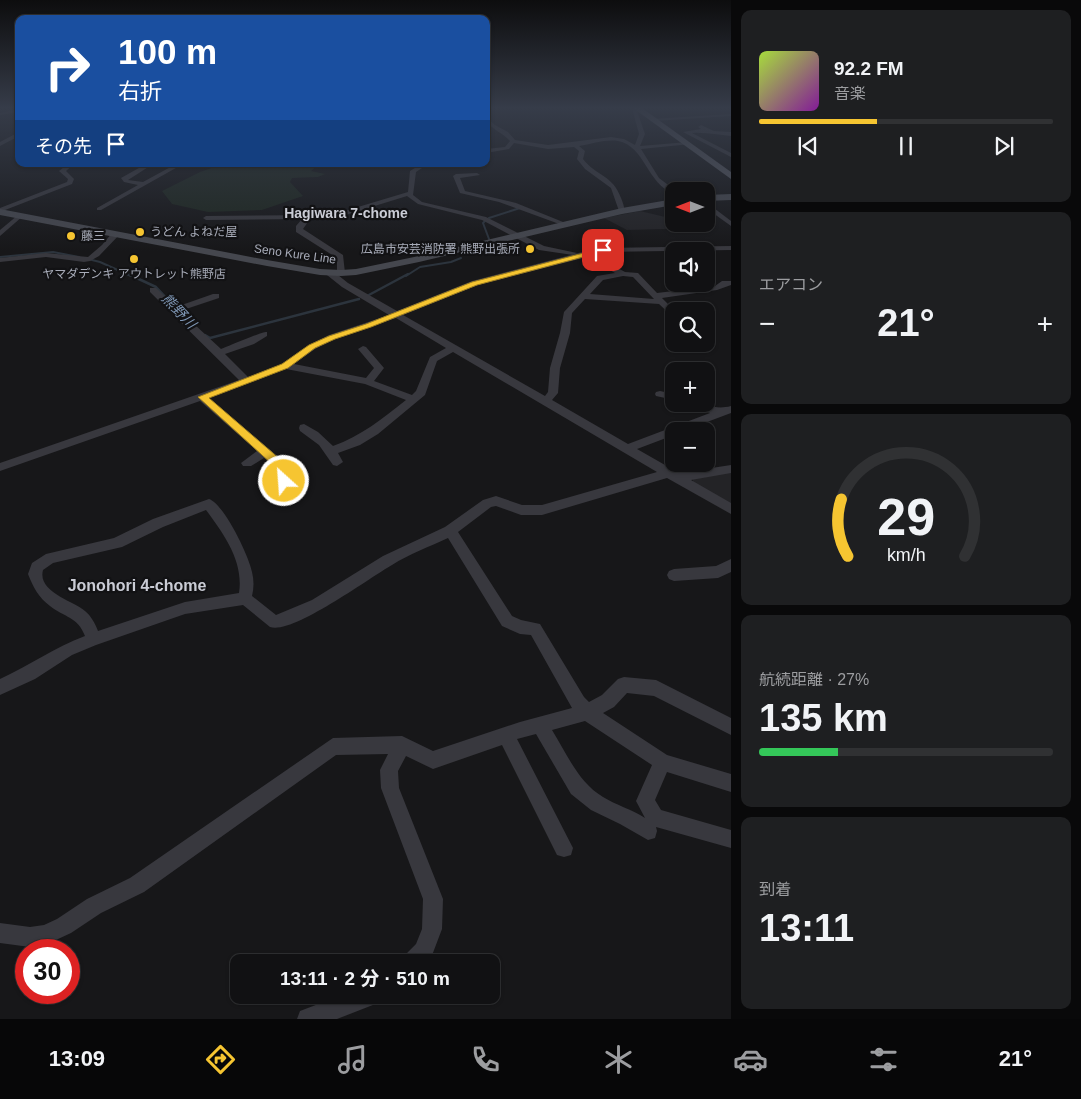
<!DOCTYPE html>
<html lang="ja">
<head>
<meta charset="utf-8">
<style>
  :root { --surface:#111113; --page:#1e1f21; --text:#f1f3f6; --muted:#9c9da0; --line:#303133; --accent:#f6c531 }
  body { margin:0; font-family:Arial,"Noto Sans JP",sans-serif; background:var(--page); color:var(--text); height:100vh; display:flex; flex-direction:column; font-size:19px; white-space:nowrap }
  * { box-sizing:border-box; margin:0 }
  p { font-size:16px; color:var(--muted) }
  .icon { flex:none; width:28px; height:28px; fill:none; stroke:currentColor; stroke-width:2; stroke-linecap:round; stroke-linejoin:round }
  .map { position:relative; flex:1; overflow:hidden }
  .drawer { display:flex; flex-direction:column; gap:10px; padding:10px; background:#09090a; width:350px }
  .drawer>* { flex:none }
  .banner { position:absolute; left:15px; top:15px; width:475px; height:152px; border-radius:10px; box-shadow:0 1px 4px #0004,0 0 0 1px var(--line); background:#1a4fa0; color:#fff; overflow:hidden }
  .needle { width:32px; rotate:270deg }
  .controls { position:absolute; left:665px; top:182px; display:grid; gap:10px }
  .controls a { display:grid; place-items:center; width:50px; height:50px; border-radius:10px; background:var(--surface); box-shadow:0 1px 4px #0004,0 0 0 1px var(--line); font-size:25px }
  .speed { position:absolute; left:15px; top:939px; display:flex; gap:10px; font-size:25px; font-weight:700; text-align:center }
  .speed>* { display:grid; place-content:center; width:65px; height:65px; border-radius:50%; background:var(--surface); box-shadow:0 1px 4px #0004,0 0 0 1px var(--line); line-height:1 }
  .speed .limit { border:8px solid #d22; background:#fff; color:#111 }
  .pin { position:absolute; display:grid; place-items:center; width:42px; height:42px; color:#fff; margin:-21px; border-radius:10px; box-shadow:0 2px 8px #0006 }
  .me { position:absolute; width:55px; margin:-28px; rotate:334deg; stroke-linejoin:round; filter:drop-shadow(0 0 4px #0008) }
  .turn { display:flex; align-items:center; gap:18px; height:105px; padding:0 20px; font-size:22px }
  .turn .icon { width:65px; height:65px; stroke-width:2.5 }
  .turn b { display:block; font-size:35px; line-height:42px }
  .then { display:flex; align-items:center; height:48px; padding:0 20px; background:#0003; gap:10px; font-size:19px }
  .big { font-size:38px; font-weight:700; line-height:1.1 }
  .drawer .tile { flex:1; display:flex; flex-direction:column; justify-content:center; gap:8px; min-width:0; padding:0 18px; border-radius:10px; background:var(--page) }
  .drawer .dial { align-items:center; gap:0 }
  .dial svg { height:130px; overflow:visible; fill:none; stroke:var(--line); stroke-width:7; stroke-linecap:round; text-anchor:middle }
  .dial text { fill:var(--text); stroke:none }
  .song { display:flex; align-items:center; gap:15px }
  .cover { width:60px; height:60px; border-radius:8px; background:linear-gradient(135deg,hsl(80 70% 55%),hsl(290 70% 35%)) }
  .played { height:5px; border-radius:2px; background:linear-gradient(90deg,var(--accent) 40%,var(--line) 40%) }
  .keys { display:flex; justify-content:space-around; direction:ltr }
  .heat { display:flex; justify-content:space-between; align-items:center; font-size:28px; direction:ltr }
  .charge { height:8px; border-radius:4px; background:linear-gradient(90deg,#34c759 27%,var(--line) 0) }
  .trip { position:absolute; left:230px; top:954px; width:270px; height:50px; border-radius:10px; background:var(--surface); box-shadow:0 1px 4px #0004,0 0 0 1px var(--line); font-weight:700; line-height:50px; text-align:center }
  .tabs { display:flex; height:80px; justify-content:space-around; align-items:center; background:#070708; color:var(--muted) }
  .tabs .icon { width:35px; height:35px }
  .tabs .selected { color:var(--accent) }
  .tabs b { font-size:22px; color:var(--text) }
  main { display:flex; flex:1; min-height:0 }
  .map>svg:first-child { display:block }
</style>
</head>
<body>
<main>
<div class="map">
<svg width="731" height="1019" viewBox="0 0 731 1019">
  <rect width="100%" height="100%" fill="#171719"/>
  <g fill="#232326">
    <path d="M 640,211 L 674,219 L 674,224 L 703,224 L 700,228 L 627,230 L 604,218 Z"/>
    <path d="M 731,472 L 731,505 L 693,483 L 693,478 Z"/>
  </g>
  <path fill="#1e2720" d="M 223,164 L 374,164 L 369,166 L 317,166 L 311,171 L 325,174 L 318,177 L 292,178 L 290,182 L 303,196 L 262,210 L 208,212 L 172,204 L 162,191 L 200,172 Z"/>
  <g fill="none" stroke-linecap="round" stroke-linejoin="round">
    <g stroke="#2c343d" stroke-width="2">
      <path d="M 489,218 L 520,208"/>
      <path d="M 486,220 L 483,223 L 489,239"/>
      <path d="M 0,257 L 53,252 L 79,257"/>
      <path d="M 88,259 L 100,262 L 131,276"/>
      <path d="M 406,276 L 420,267 L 451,262 L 461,258"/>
    </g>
    <g stroke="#2c343d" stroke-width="2.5">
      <path d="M 128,274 L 156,287 L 169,301"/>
      <path d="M 367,296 L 408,274"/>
      <path d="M 205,335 L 210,338 L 359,299"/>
    </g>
    <g fill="#38383e" fill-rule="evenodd">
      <path d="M 632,108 L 636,108 L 645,134 L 640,146 L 688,142 L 691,144 L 641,149 L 659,178 L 676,191 L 674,191 L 674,194 C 647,184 645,146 618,141 C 606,139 592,144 579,146 L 585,151 L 583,159 C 596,176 613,175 621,198 C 623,203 625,208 624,212 L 619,211 L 611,188 L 585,169 L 577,159 L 579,151 L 574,147 L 548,149 L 514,143 L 509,149 L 486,153 L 486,149 L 505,147 L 510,141 C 503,133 493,130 486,121 L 486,117 L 495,125 L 508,132 L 515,140 L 548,145 L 611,137 L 624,139 L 635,145 L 639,134 Z"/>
      <path d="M 19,109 L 19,112 L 0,115 L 0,113 Z"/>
      <path d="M 731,114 L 731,116 L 654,121 L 651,119 Z"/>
      <path d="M 701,125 L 714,131 L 731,132 L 731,136 C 717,135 706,132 692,133 L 731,153 L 731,157 L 683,132 L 701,129 L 698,127 Z"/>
      <path d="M 19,132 L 19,136 L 0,146 L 0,142 Z"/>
      <path d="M 68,164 L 74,164 L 66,171 L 74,179 L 72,184 L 0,212 L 0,208 L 67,182 L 68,179 L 59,171 Z"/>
      <path d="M 146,164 L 153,164 L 128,180 L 143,182 L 176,164 L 183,164 L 101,210 L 97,210 L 97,208 L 138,185 L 124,182 L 121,178 Z"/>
      <path d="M 421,164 L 428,164 L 416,172 L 413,195 L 422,202 L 486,217 L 544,246 L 577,253 L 573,255 L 539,250 L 482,220 L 418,204 L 407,196 L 339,217 L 310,219 L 303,229 L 343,255 L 345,273 L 341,275 L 337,273 L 337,258 L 296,232 L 296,226 L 302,219 L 206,220 L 203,218 L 206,216 L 328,215 L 338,213 L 408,192 L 410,171 Z"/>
      <path d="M 456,174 L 477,173 L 480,175 L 460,178 L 465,191 L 516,203 L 568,224 L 562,225 L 499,202 L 460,193 L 453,176 Z"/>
      <path d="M 706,202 L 731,221 L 731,226 L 706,208 Z"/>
      <path d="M 18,215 L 23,216 L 0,236 L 0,230 Z"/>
      <path d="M 113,232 L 120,234 L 99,256 L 90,261 L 84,262 L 46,257 L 0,262 L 0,258 L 46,253 L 88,257 L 102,245 Z"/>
      <path d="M 731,246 L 731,250 L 603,252 L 594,255 L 625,272 L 638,273 L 657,293 L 715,286 L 722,281 L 731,281 L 731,285 L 717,290 L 662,298 L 675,311 L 674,318 L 659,304 L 585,299 L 572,313 L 570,333 L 560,368 L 558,393 L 552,400 L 628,444 L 710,413 L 693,406 L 692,404 C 707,404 716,410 731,406 L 731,413 L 683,431 L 674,431 L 674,435 L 637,449 L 679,473 L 731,465 L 731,473 L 691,480 L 731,503 L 731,514 L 667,478 L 542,515 L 521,515 L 496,506 L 491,507 L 458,532 L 512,616 L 521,620 L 540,624 L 584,697 L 589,702 L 602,695 L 618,679 L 624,677 L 656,680 L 731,718 L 731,735 L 654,696 L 627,693 L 614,707 L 603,713 L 667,755 L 731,774 L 731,792 L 667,772 L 655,800 L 661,810 L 731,830 L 731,848 L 656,827 L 657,831 L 655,838 L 648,840 L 620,824 L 591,810 L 571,794 L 536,734 L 517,739 L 573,848 L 571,855 L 564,857 L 557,855 L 502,745 L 433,769 L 406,756 L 398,771 L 399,788 L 443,899 L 442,929 L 431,958 L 427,962 L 402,962 L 405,955 L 416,944 L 422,929 L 423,899 L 381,788 L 380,770 L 388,754 L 336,755 L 144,892 L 101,913 L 71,933 L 45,945 L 30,947 L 0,943 L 0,923 L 30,927 L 44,925 L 57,919 L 87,899 L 130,878 L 333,738 L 402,736 L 433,751 L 520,722 L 572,708 L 531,635 L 520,634 L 502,626 L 448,538 C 429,547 409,554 392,565 C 369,578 292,635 270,627 L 243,605 L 185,614 L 96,645 L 72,655 L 35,679 L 0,695 L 0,679 C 29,666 55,647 85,636 C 78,617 64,617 50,606 C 39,598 33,587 28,574 L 32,563 L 46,554 L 114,538 L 153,519 L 209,499 C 224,504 249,556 252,572 C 254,580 254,588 252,596 L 276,615 L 312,600 L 383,556 L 445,527 L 483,500 L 496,496 L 522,505 L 542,505 L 657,472 L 453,352 L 437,361 L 425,395 L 378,434 L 360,445 L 338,453 L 343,462 L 337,466 L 333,465 L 319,445 L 300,431 L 299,428 L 300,425 L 304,424 L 318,432 L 333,446 C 361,436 382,419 406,400 L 365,384 L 286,369 L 209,398 L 282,460 L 290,481 L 284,485 L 280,484 L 273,465 L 264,458 L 251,466 L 243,466 L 241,463 L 257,451 L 200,401 L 0,471 L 0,463 L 239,380 L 150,292 L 150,288 L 156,288 L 176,307 L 213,294 L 219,294 L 219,298 L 180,311 L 221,349 C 229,346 263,331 267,332 L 267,336 L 254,344 L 225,354 L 248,377 L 282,364 L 309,345 L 329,335 L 389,315 L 342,287 L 327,275 L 327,271 L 333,271 L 348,283 L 397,311 L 472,281 L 586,251 L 603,248 ZM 587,257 L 615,273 L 597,276 L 564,312 L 560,333 L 550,368 L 548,392 L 545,396 L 403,315 L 478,285 ZM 623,276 L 633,277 L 654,299 L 590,294 L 603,280 ZM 396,318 L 446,348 L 430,357 L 416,391 L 412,395 L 374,381 L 384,368 L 366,347 L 363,346 L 358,349 L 374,368 L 366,378 L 294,364 L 315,349 L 335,339 ZM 206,510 C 224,534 244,562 239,593 L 185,602 L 98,631 C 95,623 91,616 85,611 C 74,601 37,592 43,570 L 53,563 L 122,547 L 163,527 ZM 585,721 L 652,765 L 636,801 L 645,818 C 631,809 616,805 603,797 C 578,782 567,754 552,730 Z"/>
      <path d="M 660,391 L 674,394 L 674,400 L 656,396 L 655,394 L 656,392 Z"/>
      <path d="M 731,559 L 731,572 L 718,578 L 674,581 L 669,579 L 667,575 L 669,571 L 674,569 L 716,566 Z"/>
      <path d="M 342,995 L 381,995 L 378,1003 L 337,1019 L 297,1019 L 300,1011 Z"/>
    </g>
    <g fill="#45474e" fill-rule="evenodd">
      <path d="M 731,194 L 731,200 L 706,201 L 706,195 Z"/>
      <path d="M 674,199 L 674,205 L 622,214 L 419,262 L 356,275 L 341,276 L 320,275 L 267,266 L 0,215 L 0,209 L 267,260 L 320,269 L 341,270 L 356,269 L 419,256 L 622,208 Z"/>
    </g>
    <path fill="#53555d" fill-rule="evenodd" d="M 633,108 L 642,108 L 731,172 L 731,179 Z"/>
  </g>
  <linearGradient id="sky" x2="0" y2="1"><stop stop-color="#0d0d0e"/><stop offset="0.43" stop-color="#363c49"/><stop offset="1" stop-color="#363c49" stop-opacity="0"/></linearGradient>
  <rect width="731" height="251" fill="url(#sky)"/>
  <path fill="#f6c531" stroke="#a08020" d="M 603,248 L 606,248 L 606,251 L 477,285 L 371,327 L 335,339 L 315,348 L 288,368 L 209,398 L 281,460 L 290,481 L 288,484 L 281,484 L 273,465 L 198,397 L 282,364 L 309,345 L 329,336 L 366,324 L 472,282 Z"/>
  <g fill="#f6c531" stroke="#121214" stroke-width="2">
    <circle cx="140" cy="232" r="5"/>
    <circle cx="71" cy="236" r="5"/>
    <circle cx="530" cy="249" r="5"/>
    <circle cx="134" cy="259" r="5"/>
  </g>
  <g text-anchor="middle" stroke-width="4.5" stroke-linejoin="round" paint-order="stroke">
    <g font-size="12" fill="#a8acb9" stroke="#121214" text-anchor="start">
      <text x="150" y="236">うどん よねだ屋</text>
      <text x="81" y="240">藤三</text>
      <text x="520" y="253" text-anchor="end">広島市安芸消防署 熊野出張所</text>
      <text x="134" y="278" text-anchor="middle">ヤマダデンキ アウトレット熊野店</text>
    </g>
    <g font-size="12" fill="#a8acb9" stroke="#121214">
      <text transform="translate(295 254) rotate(8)" y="4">Seno Kure Line</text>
    </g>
    <g font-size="14" font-weight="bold" fill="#caccd5" stroke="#121214">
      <text x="346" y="218">Hagiwara 7-chome</text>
    </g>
    <g font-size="14" font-style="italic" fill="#7f97b5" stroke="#121214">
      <text transform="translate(179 311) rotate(46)" y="5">熊野川</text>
    </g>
    <g font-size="16" font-weight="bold" fill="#caccd5" stroke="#121214">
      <text x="137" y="591">Jonohori 4-chome</text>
    </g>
  </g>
</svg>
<div class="controls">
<a><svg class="needle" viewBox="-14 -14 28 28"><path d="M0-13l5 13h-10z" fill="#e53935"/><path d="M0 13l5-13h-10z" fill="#9c9da0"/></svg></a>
<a><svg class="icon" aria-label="sound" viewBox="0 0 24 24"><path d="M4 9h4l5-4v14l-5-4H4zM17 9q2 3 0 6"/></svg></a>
<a><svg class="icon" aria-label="search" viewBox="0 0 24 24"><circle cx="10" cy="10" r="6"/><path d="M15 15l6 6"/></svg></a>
<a>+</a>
<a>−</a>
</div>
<div class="speed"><div class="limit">30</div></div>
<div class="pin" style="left:603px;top:250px;background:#d93025"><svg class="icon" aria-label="arrive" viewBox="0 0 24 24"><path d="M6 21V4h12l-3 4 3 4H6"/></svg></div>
<svg class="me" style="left:284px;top:481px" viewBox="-20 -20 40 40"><circle r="17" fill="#f6c531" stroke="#fff" stroke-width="3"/><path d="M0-11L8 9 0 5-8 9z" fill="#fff"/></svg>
<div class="trip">13:11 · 2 分 · 510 m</div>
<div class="banner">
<div class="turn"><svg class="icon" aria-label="right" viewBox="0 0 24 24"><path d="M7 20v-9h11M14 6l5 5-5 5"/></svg><div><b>100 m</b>右折</div></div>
<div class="then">その先<svg class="icon" aria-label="arrive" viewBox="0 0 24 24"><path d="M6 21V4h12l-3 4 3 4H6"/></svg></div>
</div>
</div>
<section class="drawer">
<div class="tile">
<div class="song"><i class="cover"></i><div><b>92.2 FM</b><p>音楽</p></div></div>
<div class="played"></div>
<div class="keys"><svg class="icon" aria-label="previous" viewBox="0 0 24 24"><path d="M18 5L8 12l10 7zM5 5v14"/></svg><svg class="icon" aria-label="pause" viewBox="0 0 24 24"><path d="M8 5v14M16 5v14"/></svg><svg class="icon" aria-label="next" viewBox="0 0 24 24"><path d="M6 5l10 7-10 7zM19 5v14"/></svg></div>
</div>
<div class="tile"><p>エアコン</p>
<div class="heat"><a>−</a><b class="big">21°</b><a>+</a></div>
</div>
<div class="tile dial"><svg viewBox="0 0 100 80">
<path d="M14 69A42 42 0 1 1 86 69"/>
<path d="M14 69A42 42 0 0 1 10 34" stroke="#f6c531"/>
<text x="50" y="56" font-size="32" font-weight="700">29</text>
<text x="50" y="72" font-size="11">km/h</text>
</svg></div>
<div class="tile"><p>航続距離 · 27%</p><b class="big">135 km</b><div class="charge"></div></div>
<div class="tile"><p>到着</p><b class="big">13:11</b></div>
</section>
</main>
<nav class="tabs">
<b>13:09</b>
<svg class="icon selected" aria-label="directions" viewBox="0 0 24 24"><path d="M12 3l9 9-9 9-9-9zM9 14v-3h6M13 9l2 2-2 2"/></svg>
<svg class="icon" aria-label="music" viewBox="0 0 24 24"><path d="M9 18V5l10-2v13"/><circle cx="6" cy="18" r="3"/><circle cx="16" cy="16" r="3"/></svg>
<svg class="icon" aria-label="phone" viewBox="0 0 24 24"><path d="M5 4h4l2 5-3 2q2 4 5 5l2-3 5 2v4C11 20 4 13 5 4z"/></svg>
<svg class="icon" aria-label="climate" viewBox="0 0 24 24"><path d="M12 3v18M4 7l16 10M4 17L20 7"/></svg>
<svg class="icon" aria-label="car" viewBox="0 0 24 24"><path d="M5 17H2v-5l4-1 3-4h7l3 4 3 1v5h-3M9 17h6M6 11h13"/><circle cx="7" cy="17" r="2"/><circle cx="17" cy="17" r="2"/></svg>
<svg class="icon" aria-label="filters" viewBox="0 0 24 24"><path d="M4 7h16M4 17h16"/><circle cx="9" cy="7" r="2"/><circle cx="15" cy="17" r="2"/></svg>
<b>21°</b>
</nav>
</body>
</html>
